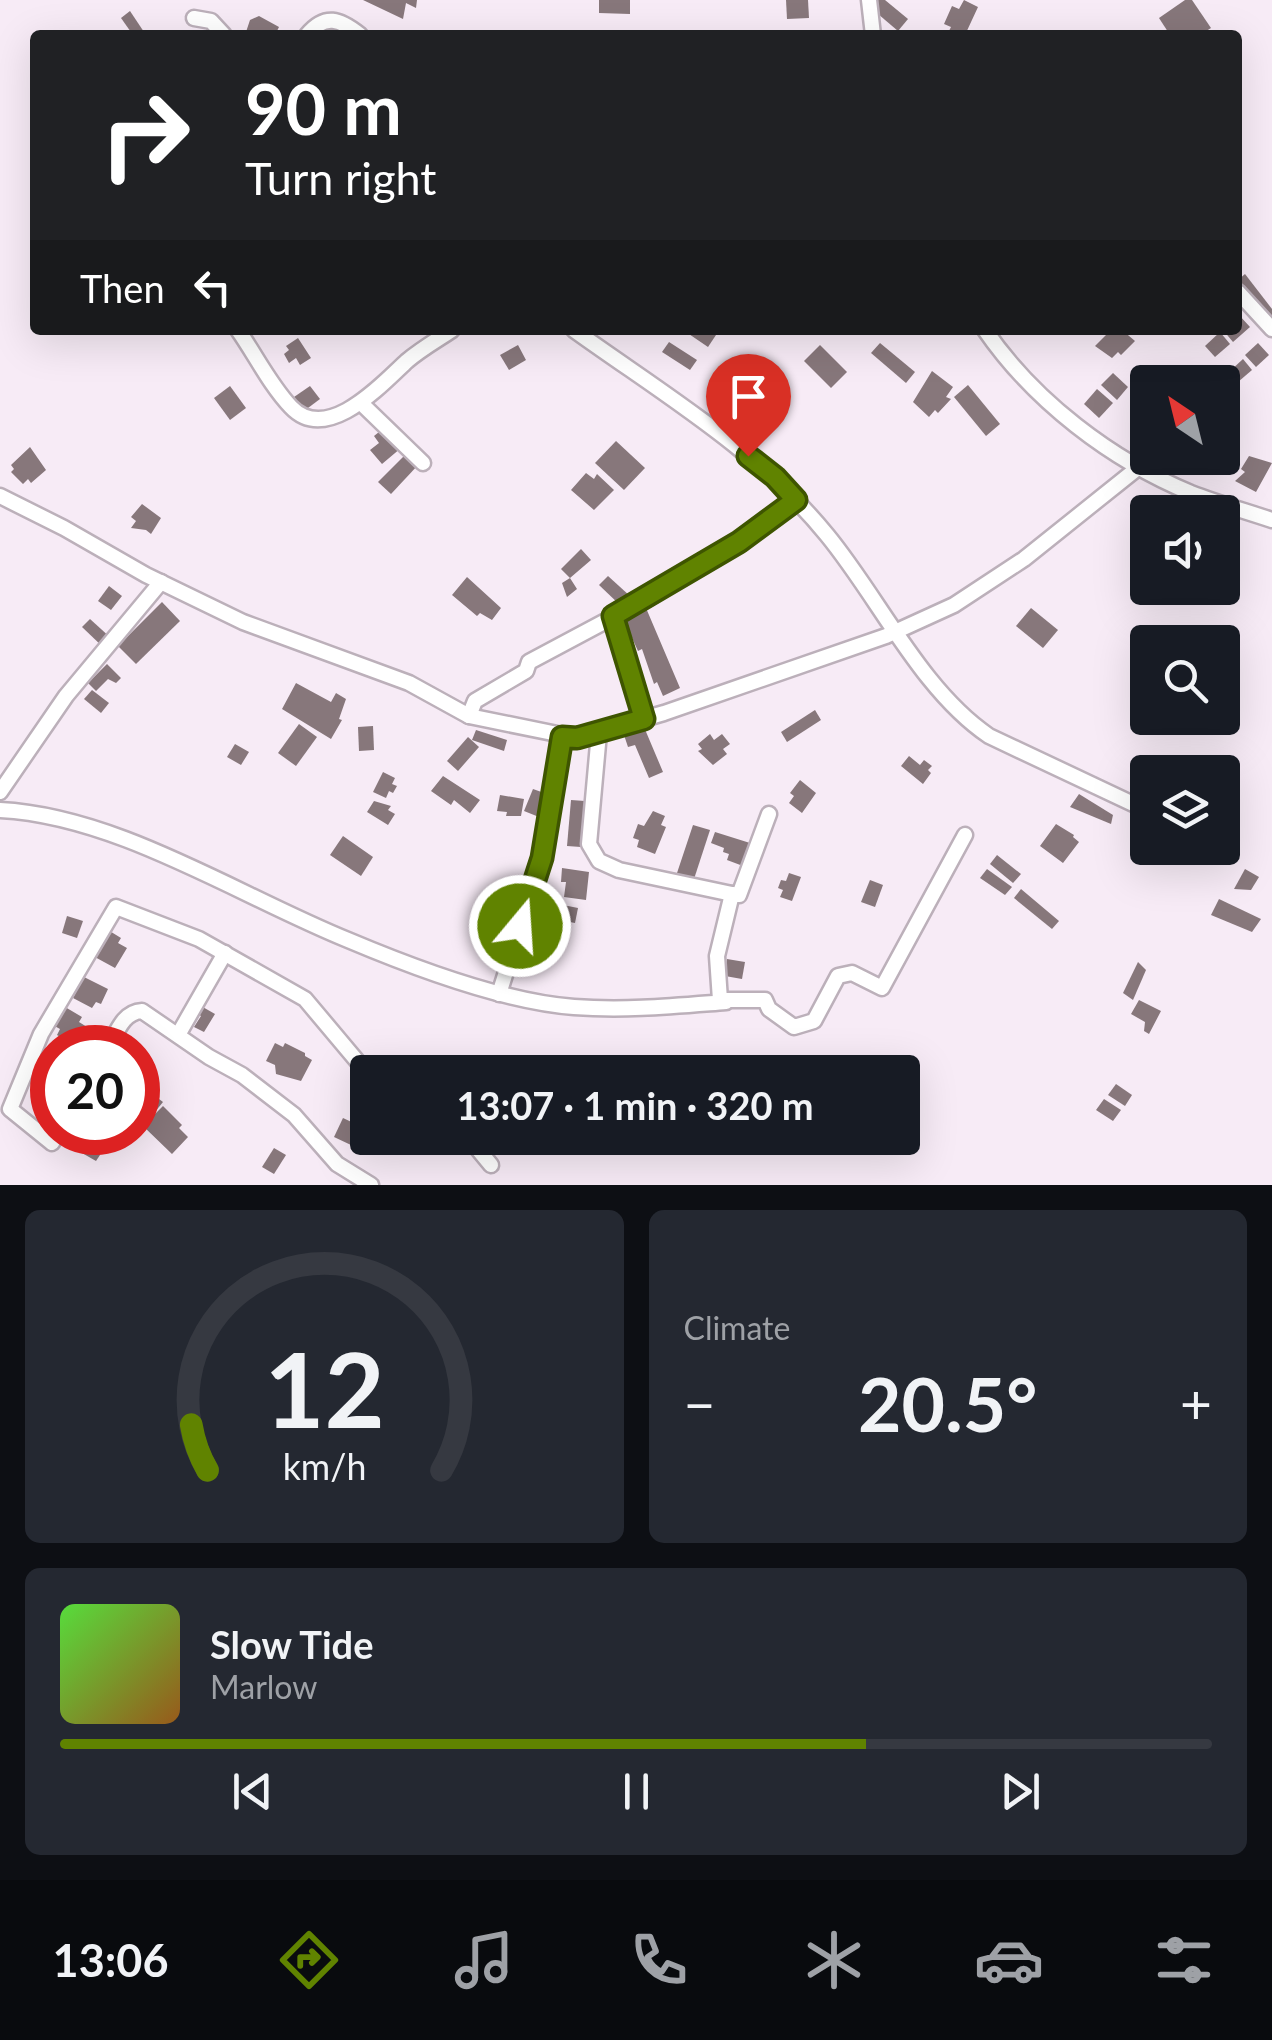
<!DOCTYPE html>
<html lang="en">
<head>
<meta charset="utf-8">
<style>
  :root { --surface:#171b24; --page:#242831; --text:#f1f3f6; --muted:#9ea1a6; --line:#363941; --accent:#608300 }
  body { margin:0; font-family:Lato,sans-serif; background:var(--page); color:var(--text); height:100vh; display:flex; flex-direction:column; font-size:38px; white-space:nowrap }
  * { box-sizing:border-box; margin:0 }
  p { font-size:32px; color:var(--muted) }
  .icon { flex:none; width:55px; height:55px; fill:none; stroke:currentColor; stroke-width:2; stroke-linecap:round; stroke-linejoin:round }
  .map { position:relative; height:1185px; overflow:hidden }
  .panel { display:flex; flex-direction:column; gap:25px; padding:25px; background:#0d0f14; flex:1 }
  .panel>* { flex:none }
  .hud { position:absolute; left:30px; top:30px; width:1212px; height:305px; border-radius:10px; box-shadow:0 10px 40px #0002; background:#202124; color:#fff; overflow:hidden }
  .needle { width:65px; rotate:325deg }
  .controls { position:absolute; left:1130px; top:365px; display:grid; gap:20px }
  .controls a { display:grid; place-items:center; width:110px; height:110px; border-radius:10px; background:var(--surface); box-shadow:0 10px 40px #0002; font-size:50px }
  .speed { position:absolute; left:30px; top:1025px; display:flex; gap:20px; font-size:50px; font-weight:700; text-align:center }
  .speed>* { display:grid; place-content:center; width:130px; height:130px; border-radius:50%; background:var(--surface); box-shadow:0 10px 40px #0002; line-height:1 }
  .speed .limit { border:15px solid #d22; background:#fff; color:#111 }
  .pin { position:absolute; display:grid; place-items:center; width:85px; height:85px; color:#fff; margin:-102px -42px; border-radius:50% 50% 50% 0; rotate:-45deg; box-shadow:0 0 10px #0007 }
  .pin .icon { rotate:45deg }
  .me { position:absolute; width:110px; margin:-55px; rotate:18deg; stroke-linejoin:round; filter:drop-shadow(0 0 8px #0008) }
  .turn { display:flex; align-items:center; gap:35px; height:210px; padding:0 50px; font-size:45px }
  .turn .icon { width:130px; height:130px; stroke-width:2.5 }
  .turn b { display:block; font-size:70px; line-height:85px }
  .then { display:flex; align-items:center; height:95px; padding:0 50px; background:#0003; gap:20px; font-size:38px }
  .big { font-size:75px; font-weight:700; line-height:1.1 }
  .panel .card { flex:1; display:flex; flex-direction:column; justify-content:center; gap:15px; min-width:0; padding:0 35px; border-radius:15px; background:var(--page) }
  .panel .dial { align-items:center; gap:0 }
  .dial svg { height:260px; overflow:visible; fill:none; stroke:var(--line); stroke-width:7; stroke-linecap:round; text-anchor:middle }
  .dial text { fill:var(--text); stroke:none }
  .song { display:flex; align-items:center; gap:30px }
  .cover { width:120px; height:120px; border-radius:15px; background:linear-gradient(135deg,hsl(110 70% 55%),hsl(30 70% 35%)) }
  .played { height:10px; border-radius:5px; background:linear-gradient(90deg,var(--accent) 70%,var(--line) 70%) }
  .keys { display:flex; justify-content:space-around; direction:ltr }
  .heat { display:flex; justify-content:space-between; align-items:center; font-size:55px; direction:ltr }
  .panel .tiles { flex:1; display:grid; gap:25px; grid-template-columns:1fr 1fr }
  .card:last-child { grid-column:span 2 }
  .trip { position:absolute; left:350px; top:1055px; width:570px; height:100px; border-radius:10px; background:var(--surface); box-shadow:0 10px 40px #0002; font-weight:700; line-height:100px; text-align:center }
  .dock { display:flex; height:160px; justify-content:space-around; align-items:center; background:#090b0e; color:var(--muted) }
  .dock .icon { width:70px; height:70px }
  .dock .current { color:var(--accent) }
  .dock b { font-size:45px; color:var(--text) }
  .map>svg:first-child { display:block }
</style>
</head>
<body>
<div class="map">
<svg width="1272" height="1185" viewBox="0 0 1272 1185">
  <rect width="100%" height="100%" fill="#f7ebf6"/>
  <g fill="#87777b">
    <path d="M 363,0 L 417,0 L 416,8 L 406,3 L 403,19 Z"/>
    <path d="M 599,0 L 630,0 L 630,14 L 599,13 Z"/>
    <path d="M 786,0 L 808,0 L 809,18 L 787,19 Z"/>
    <path d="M 878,0 L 885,0 L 908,19 L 898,31 L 871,8 Z"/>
    <path d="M 964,0 L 978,7 L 965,35 L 947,35 L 951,27 L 944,24 L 952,6 L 959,9 Z"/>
    <path d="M 1185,0 L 1192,0 L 1211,28 L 1200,35 L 1170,35 L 1159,18 Z"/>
    <path d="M 130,11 L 146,35 L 133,35 L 121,18 Z"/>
    <path d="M 259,16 L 279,27 L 275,35 L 245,35 L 250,20 Z"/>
    <path d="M 1245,274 L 1272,309 L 1272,323 L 1238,280 Z"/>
    <path d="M 1239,315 L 1250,327 L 1233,342 L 1223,330 L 1238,330 Z"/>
    <path d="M 683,330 L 709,330 L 716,335 L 708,347 Z"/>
    <path d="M 1111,330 L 1122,330 L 1135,341 L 1121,355 L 1118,352 L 1112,358 L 1095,346 Z"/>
    <path d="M 1220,332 L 1230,344 L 1215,357 L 1205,346 Z"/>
    <path d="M 298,338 L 311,358 L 300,365 L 296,358 L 289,363 L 284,354 L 289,350 L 286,346 Z"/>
    <path d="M 669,342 L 697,360 L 690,370 L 662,352 Z"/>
    <path d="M 880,343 L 915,372 L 906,383 L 871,353 Z"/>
    <path d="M 1258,343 L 1269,355 L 1256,367 L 1245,355 Z"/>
    <path d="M 518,345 L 526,360 L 509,370 L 500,355 Z"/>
    <path d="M 820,345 L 847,372 L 831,388 L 804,361 Z"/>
    <path d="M 1243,359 L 1252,370 L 1238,382 L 1229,372 Z"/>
    <path d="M 932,371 L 953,387 L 946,397 L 951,399 L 938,413 L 935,410 L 929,417 L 913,402 Z"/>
    <path d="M 1113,373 L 1128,387 L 1117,400 L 1101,385 Z"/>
    <path d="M 968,385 L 1000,424 L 986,436 L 954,397 Z"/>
    <path d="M 230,386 L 246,408 L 230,420 L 214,398 Z"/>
    <path d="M 310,386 L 320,399 L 304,411 L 294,397 Z"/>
    <path d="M 1097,389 L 1113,403 L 1099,418 L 1084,404 Z"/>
    <path d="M 724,402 L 764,432 L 751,451 L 710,421 Z"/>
    <path d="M 384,428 L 401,448 L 382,464 L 370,450 L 379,443 L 374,436 Z"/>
    <path d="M 616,441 L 645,468 L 624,490 L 595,463 Z"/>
    <path d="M 30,447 L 46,470 L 31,483 L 28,479 L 23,484 L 11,472 L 14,469 L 11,465 Z"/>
    <path d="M 407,453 L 419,464 L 391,494 L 378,482 Z"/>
    <path d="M 1249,456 L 1272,463 L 1256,492 L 1235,481 L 1245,472 L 1241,469 Z"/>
    <path d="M 586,473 L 594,479 L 597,474 L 614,490 L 594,510 L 571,490 Z"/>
    <path d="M 142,504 L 161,518 L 151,534 L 146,530 L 131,528 L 136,521 L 131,517 Z"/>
    <path d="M 581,549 L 591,560 L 570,578 L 577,589 L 567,597 L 562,583 L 570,578 L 561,569 Z"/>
    <path d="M 1146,565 L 1148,588 L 1176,588 L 1175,595 L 1141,590 Z"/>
    <path d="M 608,576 L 630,596 L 621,606 L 599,585 Z"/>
    <path d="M 467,577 L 501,608 L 492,620 L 480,613 L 477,616 L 452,595 Z"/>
    <path d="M 109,586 L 122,596 L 111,610 L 98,601 Z"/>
    <path d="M 162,602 L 180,621 L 136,664 L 118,646 Z"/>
    <path d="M 646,608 L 680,688 L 663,696 L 657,682 L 654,684 L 642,649 L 638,651 L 623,618 Z"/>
    <path d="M 1031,608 L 1058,630 L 1043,648 L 1016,626 Z"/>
    <path d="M 90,619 L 112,639 L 104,648 L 82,627 Z"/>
    <path d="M 107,664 L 121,678 L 116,683 L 108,679 L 96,691 L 88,683 Z"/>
    <path d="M 296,683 L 331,702 L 336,693 L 346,699 L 339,719 L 342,720 L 331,739 L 282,709 Z"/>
    <path d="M 92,690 L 109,703 L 101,713 L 84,699 Z"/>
    <path d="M 815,710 L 821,720 L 787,742 L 781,732 Z"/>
    <path d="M 299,724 L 317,737 L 296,766 L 278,753 Z"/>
    <path d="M 373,726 L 374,750 L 359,751 L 358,727 Z"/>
    <path d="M 644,727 L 663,772 L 649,778 L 635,745 L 628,747 L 624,735 Z"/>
    <path d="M 476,730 L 507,740 L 504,751 L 472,740 Z"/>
    <path d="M 710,734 L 714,740 L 722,734 L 730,744 L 723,749 L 727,754 L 713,765 L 698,751 L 702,749 L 698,744 Z"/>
    <path d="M 468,737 L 479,747 L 458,771 L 447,761 Z"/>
    <path d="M 235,744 L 249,752 L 241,765 L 227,757 Z"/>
    <path d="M 909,756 L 920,765 L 924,760 L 932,766 L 928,770 L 931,773 L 923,784 L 901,766 Z"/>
    <path d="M 383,772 L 395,778 L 392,784 L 397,786 L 393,793 L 389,791 L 386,798 L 373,792 Z"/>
    <path d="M 443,776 L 480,800 L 470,813 L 454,800 L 451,805 L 431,791 Z"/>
    <path d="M 800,780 L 816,793 L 802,813 L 789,803 L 794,796 L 790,793 Z"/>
    <path d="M 533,789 L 547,794 L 539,817 L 524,811 Z"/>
    <path d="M 1079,794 L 1113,815 L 1111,824 L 1070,807 Z"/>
    <path d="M 500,795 L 524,799 L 521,816 L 506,816 L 507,812 L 497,811 Z"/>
    <path d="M 571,800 L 585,801 L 581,847 L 567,846 Z"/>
    <path d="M 374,801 L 391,806 L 388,810 L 395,814 L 388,825 L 367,812 Z"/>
    <path d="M 653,811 L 665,816 L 661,825 L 666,827 L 655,854 L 637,847 L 639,840 L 633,838 L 638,824 L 644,826 Z"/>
    <path d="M 1056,824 L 1074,835 L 1073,837 L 1079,842 L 1063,863 L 1040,846 Z"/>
    <path d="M 693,825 L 710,830 L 694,879 L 677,873 Z"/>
    <path d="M 715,832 L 750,843 L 743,866 L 727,860 L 729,854 L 723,852 L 724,848 L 711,843 Z"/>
    <path d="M 343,836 L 373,857 L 361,876 L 330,855 Z"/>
    <path d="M 997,855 L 1021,874 L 1013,883 L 990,864 Z"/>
    <path d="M 562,868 L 589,872 L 586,900 L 564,897 L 566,882 L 561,882 Z"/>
    <path d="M 987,869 L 1012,887 L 1005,895 L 980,878 Z"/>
    <path d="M 1245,869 L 1259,877 L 1251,890 L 1234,889 Z"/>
    <path d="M 789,873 L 801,877 L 792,901 L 780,897 L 783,890 L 778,888 L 781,880 L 786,881 Z"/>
    <path d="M 870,880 L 883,885 L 875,907 L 861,902 Z"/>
    <path d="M 1021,889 L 1059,921 L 1052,929 L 1014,898 Z"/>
    <path d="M 1219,899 L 1261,919 L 1252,932 L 1211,915 Z"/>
    <path d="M 548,902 L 578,908 L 575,923 L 544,917 Z"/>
    <path d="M 67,916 L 83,921 L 77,938 L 62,933 Z"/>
    <path d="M 108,930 L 121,938 L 118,943 L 127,948 L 115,968 L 93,956 Z"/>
    <path d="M 727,959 L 745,962 L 742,979 L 725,976 Z"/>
    <path d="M 1138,962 L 1146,970 L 1133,1000 L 1123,993 Z"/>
    <path d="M 84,977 L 108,989 L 101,1004 L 96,1002 L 92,1008 L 73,998 Z"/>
    <path d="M 1139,1000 L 1161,1011 L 1149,1034 L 1144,1031 L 1145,1022 L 1131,1014 Z"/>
    <path d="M 60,1004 L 82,1017 L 79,1022 L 95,1032 L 87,1045 L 70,1035 L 67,1041 L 57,1035 L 60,1029 L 49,1023 Z"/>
    <path d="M 201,1006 L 215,1014 L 204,1032 L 194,1027 L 201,1016 L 196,1013 Z"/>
    <path d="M 275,1043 L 283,1047 L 285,1043 L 305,1053 L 305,1056 L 312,1060 L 301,1081 L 276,1074 L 275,1065 L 266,1061 Z"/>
    <path d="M 1116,1084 L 1132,1095 L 1125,1106 L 1108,1095 Z"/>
    <path d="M 151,1093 L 163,1102 L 146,1123 L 138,1116 L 138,1112 Z"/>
    <path d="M 1104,1099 L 1121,1110 L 1113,1121 L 1096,1110 Z"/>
    <path d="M 163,1106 L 182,1125 L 179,1128 L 188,1137 L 172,1154 L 143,1126 Z"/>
    <path d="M 343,1118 L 360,1126 L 351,1145 L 334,1137 Z"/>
    <path d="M 85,1133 L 106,1146 L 96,1161 L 75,1149 Z"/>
    <path d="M 274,1148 L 286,1155 L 274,1174 L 262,1167 Z"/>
  </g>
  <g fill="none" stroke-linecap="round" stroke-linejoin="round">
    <g stroke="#bcb0ba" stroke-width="19">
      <g id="minor">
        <path d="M 869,0 L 873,35"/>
        <path d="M 194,18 L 211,21 L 224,35"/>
        <path d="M 307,35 C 325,13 340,19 360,35"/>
        <path d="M 1238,292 L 1272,329"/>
        <path d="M 238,330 C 255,354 270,385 291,407 C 327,445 382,384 407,361 C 421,349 437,340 452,330"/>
        <path d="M 574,330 C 663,394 757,449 827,535 C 879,598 921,690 989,736 L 1148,811"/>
        <path d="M 985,330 C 1034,401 1111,460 1191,493 C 1217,503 1245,511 1272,520"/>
        <path d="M 362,404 L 423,463"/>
        <path d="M 0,496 L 64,528 L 146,575 L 243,622 L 409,683 L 469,716 L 577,738 L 664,713 L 886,636 L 954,605 L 1024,559 L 1139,467"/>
        <path d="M 613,616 L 644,719"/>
        <path d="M 469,716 L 475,701 L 526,671 L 529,662 L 649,598 L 739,542 L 796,500"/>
        <path d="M 599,733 L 589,844 L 599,861 L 619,870 L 732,894"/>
        <path d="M 0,792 L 66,696 L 161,582"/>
        <path d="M 0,810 C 118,816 239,896 348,940 C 412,967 505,1002 574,1007 C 625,1011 675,1006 726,1002"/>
        <path d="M 769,814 L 739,895 L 732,894 L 717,956 L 720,1000 L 765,1000 L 769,1009 L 794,1027 L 814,1021 L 838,976 L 852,973 L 882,988 L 965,835"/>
        <path d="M 1222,847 L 1224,848"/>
        <path d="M 499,994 L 542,858 L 562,737"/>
        <path d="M 178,1035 L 225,953"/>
        <path d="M 108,1048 C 117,1032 123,1012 142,1011 L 209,1057 L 242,1075 L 294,1115 L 337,1164 L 371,1185"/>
        <path d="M 58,1132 L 52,1143 L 10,1109 L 41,1034 L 116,907 L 199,939 L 305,999 L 368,1074"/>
        <path d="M 463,1138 L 472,1142 L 491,1165"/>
      </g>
    </g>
    <use href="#minor" stroke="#fff" stroke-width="14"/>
  </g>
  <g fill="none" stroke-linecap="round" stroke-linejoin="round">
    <g stroke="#3e5500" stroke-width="25">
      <path id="route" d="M 520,926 L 542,858 L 562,737 L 577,738 L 644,719 L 613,616 L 739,542 L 796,500 L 775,477 L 748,456"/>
    </g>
    <use href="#route" stroke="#608300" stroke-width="18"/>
  </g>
</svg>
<div class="controls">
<a><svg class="needle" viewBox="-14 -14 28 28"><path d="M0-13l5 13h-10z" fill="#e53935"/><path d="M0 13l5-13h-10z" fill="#9ea1a6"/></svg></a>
<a><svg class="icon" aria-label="sound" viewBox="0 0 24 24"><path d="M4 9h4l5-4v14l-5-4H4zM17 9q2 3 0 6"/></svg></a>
<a><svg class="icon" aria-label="search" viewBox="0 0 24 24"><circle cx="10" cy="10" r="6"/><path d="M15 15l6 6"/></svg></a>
<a><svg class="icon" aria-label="layers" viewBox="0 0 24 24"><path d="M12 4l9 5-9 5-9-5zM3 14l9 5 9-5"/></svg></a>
</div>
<div class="speed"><div class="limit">20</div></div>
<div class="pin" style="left:748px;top:456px;background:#d93025"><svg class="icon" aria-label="arrive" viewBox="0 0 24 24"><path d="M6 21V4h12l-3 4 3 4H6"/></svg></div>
<svg class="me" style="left:520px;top:926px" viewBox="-20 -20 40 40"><circle r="17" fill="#608300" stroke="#fff" stroke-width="3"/><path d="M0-11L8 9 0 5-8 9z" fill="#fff"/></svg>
<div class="trip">13:07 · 1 min · 320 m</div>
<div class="hud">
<div class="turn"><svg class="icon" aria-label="right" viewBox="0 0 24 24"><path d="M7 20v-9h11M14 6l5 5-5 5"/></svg><div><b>90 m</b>Turn right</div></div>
<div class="then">Then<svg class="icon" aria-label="left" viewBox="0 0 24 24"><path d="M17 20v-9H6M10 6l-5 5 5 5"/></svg></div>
</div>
</div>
<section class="panel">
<div class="tiles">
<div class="card dial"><svg viewBox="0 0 100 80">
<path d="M14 69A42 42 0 1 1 86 69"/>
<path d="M14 69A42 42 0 0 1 9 55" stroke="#608300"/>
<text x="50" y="56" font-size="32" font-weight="700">12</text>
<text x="50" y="72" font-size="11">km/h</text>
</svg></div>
<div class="card"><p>Climate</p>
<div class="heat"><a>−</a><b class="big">20.5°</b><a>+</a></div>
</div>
<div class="card">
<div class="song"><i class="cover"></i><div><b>Slow Tide</b><p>Marlow</p></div></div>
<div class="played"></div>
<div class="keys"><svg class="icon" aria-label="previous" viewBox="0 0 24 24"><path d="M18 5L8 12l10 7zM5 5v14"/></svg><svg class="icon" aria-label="pause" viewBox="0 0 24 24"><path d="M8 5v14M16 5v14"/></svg><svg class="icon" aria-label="next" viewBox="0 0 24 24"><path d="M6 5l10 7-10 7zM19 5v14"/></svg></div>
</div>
</div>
</section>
<nav class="dock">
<b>13:06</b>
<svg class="icon current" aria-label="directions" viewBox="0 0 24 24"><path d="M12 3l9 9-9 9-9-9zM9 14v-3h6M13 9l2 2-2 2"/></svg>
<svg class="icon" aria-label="music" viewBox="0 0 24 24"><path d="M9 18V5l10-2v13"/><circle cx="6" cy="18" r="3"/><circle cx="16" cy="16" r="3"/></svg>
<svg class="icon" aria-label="phone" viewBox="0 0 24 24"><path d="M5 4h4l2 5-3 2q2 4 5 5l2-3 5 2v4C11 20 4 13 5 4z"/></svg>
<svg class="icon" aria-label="climate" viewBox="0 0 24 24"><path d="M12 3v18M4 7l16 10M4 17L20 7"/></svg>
<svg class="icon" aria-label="car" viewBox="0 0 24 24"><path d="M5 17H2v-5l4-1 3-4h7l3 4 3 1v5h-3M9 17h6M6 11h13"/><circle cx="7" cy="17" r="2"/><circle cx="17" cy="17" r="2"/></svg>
<svg class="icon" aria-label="filters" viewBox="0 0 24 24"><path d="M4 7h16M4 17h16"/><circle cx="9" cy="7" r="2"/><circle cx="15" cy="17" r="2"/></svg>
</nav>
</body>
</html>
